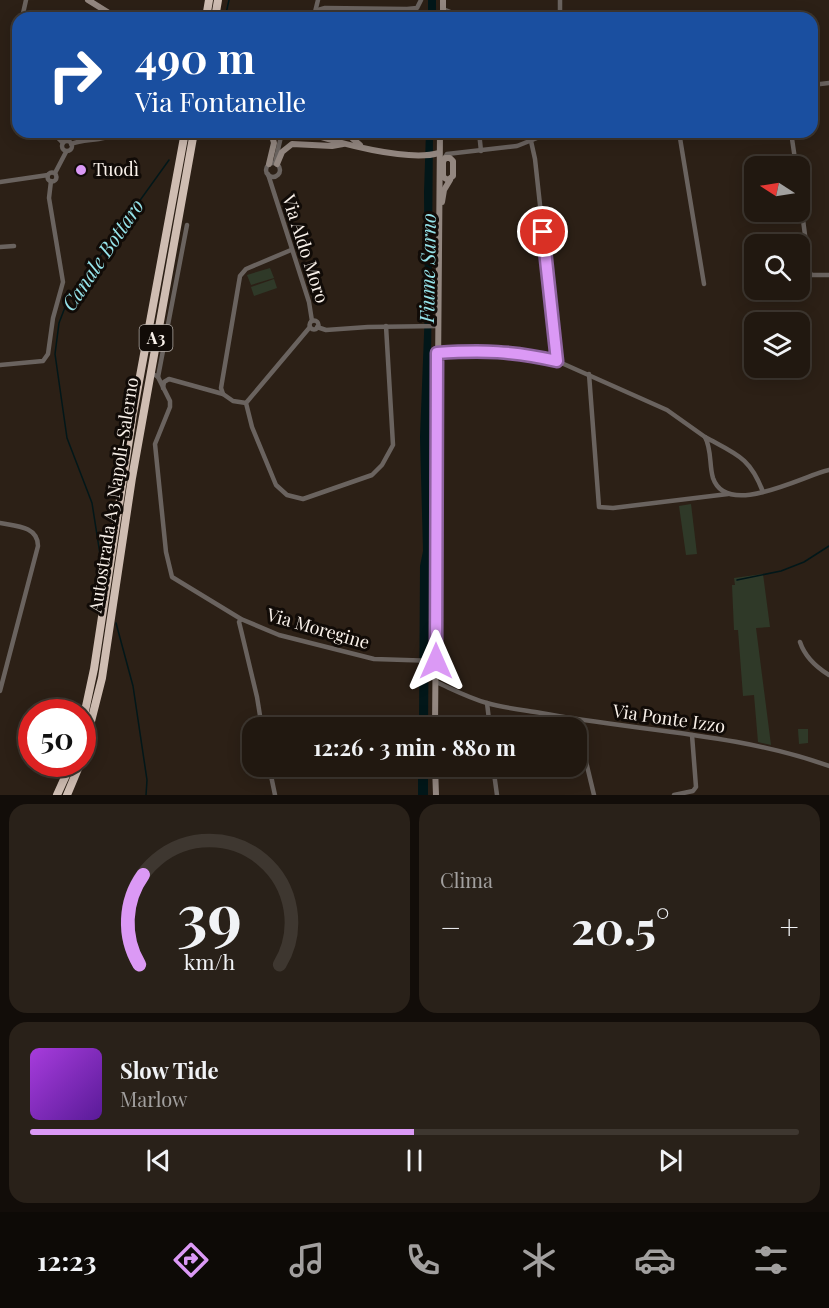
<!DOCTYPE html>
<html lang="it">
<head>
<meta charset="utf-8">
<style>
  :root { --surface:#211810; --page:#292119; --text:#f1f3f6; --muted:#a2a09f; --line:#3e3730; --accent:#db99f5 }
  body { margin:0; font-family:"Playfair Display",serif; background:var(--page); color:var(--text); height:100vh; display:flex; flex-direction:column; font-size:22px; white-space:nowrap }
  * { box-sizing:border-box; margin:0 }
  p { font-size:20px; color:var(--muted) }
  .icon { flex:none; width:33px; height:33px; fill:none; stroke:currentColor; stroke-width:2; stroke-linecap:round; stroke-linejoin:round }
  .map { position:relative; height:795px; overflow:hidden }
  .sheet { display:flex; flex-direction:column; gap:9px; padding:9px; background:#120d09; flex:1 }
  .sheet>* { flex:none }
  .hud { position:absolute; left:12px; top:12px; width:806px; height:126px; border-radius:18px; box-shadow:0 3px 15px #0003,0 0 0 2px var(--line); background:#1a4fa0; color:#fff; overflow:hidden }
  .needle { width:39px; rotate:282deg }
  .controls { position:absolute; left:744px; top:156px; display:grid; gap:12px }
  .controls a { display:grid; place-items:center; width:66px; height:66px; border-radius:12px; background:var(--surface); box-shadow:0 3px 15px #0003,0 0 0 2px var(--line); font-size:30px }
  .speed { position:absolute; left:18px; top:699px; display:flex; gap:12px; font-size:30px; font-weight:700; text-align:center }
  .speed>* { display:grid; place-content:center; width:78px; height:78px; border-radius:50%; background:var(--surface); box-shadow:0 3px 15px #0003,0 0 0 2px var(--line); line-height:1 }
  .speed .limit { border:9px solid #d22; background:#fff; color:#111 }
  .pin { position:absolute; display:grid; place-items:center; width:51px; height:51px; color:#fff; margin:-26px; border:3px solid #fff; border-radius:50%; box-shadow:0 2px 6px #0007 }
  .me { position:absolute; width:66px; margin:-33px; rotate:0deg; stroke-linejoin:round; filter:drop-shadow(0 0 4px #0008) }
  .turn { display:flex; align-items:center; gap:21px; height:126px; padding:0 24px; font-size:27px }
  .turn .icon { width:78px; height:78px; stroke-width:2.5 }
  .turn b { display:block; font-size:42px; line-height:51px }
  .big { font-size:45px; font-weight:700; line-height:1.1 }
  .sheet .widget { flex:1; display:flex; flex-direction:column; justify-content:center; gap:9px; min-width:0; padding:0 21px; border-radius:18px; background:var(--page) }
  .sheet .dial { align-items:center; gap:0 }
  .dial svg { height:156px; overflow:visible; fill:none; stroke:var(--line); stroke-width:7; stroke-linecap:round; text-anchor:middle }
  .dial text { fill:var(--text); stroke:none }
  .song { display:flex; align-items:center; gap:18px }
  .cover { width:72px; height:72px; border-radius:9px; background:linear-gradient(135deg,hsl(280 70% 55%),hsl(270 70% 35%)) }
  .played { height:6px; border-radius:3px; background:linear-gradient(90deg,var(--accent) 50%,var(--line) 50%) }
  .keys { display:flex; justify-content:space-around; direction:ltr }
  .heat { display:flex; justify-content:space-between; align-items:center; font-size:33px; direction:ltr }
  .sheet .tiles { flex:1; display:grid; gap:9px; grid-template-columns:1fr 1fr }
  .widget:last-child { grid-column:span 2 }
  .trip { position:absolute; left:242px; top:717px; width:345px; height:60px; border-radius:18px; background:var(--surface); box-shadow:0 3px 15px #0003,0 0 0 2px var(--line); font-weight:700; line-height:60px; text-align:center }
  .tabs { display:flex; height:96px; justify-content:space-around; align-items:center; background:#0d0a06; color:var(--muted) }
  .tabs .icon { width:42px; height:42px }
  .tabs .on { color:var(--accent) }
  .tabs b { font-size:27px; color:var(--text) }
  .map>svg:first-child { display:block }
</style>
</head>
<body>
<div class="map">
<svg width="829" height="795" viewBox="0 0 829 795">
  <rect width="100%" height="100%" fill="#2c2016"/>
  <path fill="#372618" d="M 56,132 L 103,132 L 104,135 L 65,138 Z"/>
  <g fill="#2f3928">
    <path d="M 270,268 L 274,278 L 251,285 L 247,275 Z"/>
    <path d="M 274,279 L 277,288 L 254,296 L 251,287 Z"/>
    <path d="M 691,504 L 697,554 L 686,555 L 679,506 Z"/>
    <path d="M 763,574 L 770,627 L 756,628 L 771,745 L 758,742 L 754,695 L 743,696 L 738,630 L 734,630 L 732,585 L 735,585 L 734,578 Z"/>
    <path d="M 798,729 L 808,729 L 808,743 L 799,744 Z"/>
  </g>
  <g fill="#021719">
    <rect x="428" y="0" width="8" height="18"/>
    <path d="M 426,132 L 433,132 L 428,727 L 419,728 L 420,566 L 423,551 L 420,437 L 425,309 L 424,192 Z"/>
    <rect x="418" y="767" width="10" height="28"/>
  </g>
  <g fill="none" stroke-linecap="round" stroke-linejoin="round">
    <g stroke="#021719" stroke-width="1.5">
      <path d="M 225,18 L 229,0"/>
      <path d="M 102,567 L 92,503 L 67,438 L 55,354 L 59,323 L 67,302 L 169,160"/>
      <path d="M 737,580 L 781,571 L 804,562 L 829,546"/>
      <path d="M 116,623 L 133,686 L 147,780 L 146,795"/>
    </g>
    <g stroke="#6a635f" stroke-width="4.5">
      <path d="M 560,0 L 560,18"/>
      <path d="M 443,9 L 465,18"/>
      <path d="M 315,12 L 318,0"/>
      <path d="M 22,18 L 26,0"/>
      <path d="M 311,18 L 318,10 L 325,8 L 407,9 L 417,8 L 421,0"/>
      <path d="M 18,37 L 16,50 L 18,66"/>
      <path d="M 812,85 L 829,83"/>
      <path d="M 52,132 L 63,143"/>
      <path d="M 479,132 L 481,151"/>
      <path d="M 679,132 L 704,284"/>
      <path d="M 791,132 L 796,166"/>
      <circle cx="67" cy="146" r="5"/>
      <path d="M 531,141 L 535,159 L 557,361"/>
      <path d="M 71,144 C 85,138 105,142 116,132"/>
      <path d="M 444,159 L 447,154 L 517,146 L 552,132"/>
      <circle cx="273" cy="170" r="7"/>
      <path d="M 275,163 L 282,132"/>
      <circle cx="52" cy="177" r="4.5"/>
      <path d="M 55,173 L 66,152"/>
      <path d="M 268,174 L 309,302 L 312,321"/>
      <path d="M 0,182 L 48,175"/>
      <path d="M 800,197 L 810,273 L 812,275 L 829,275"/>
      <path d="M 0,247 L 14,246"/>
      <circle cx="314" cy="325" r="4.5"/>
      <path d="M 310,327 L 246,403 L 252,427 L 276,485 L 287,495 L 303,499 L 372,475 L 382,465 L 393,445 L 386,326"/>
      <path d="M 317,327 L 326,330 L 368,327 L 438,326"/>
      <path d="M 437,353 L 491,350 L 521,353 L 557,361 L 667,410 L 705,437 C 712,450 709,465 713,478 C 727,519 804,475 829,470"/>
      <path d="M 0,365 L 43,361 L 48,354 L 53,318 L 63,282 L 49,198 L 51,181"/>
      <path d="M 589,374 L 599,507 L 613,508 L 728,494"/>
      <path d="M 155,375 L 158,377 L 170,401 L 170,407 L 155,444 L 166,552 L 172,577 L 241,619 L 279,635 L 374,659 L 436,661"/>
      <path d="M 158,377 L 187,225"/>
      <path d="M 163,388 L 164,382 L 169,379 L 223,394 L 233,401 L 246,403"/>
      <path d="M 223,394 L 221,388 L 240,276 L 246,269 L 291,250"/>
      <path d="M 705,437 C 736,454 750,457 763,492"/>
      <path d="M 0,523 C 15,526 38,526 38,546 L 0,691"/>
      <path d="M 241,619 L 239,622 L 241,630 L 257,697 L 262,728"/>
      <path d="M 800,642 C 805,657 816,667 829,675"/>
      <path d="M 436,682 C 452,689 469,698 487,703 C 504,708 523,710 541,713 C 637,731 737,733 829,766"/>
      <path d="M 487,703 L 490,728"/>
      <path d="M 576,720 L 594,795"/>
      <path d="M 269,766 L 275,795"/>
      <path d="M 493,766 L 497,795"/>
      <path d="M 674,795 L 693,791 L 696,787 L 692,735"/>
    </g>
    <g stroke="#938780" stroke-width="6">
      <path d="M 88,0 L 117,18"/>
      <path d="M 443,18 L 443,0"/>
      <path d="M 306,132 C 337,143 408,162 439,153"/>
      <path d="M 345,132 L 360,145"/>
      <path d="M 445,158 L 450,158 L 453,161 L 453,176 L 448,180 L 443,177 L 443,162 Z"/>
      <path d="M 269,164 L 274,143 L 271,132"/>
      <path d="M 277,164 L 282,152 L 292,144 L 332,146 L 343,144"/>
      <path d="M 442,202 L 444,190 L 450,180"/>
      <path d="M 435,728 L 440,132"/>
      <path d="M 435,766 L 436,795"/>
    </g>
    <g stroke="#cfbdb2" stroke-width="8">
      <path d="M 206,18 L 209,0"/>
      <path d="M 215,18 L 218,0"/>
      <path d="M 82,725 L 94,669 L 133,414 L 185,132"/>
      <path d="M 82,757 L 102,678 L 132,478 L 194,132"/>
      <path d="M 57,795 L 71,764"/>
      <path d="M 67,795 L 80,764"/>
    </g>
  </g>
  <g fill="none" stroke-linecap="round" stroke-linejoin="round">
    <g stroke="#8e639f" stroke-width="15">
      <path id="route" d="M 436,661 L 437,353 C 483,350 513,351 557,361 L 543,232"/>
    </g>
    <use href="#route" stroke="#db99f5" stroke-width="10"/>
  </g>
  <circle fill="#db99f5" stroke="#110b07" stroke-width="2" cx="81" cy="170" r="6"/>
  <g text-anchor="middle" stroke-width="6" stroke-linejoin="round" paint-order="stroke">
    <rect fill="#110b07" stroke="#b3aca6" stroke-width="1.5" x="139.5" y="325" width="33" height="26" rx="4.5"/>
    <g font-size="16" font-weight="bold" fill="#f9f1ea">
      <text x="156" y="344">A3</text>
    </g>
    <g font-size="18" fill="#f9f1ea" stroke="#110b07" text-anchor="start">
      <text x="93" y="176">Tuodì</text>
    </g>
    <g font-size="18" fill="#f9f1ea" stroke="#110b07">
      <text transform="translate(305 249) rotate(72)" y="6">Via Aldo Moro</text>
      <text transform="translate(114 495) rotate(-81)" y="6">Autostrada A3 Napoli-Salerno</text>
      <text transform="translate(318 629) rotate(16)" y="6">Via Moregine</text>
      <text transform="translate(669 719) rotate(8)" y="6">Via Ponte Izzo</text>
    </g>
    <g font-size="20" font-style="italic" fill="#96e4eb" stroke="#110b07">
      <text transform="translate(103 255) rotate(-56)" y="7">Canale Bottaro</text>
      <text transform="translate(428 268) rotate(-89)" y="7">Fiume Sarno</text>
    </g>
  </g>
</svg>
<div class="controls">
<a><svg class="needle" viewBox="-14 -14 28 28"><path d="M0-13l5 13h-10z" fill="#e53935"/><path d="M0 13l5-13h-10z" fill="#a2a09f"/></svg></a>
<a><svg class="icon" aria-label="search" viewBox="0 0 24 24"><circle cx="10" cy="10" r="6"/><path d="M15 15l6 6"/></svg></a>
<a><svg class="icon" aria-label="layers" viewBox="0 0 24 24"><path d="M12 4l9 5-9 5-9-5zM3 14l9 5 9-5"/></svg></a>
</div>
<div class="speed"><div class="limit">50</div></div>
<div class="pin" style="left:543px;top:232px;background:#d93025"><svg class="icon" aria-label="arrive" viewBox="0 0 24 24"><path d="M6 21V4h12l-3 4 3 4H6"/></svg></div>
<svg class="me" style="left:436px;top:661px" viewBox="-20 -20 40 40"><path d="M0-17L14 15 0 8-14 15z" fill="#db99f5" stroke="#fff" stroke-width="4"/></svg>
<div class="trip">12:26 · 3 min · 880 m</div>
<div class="hud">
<div class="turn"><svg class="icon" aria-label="right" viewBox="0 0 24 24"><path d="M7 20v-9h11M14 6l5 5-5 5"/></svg><div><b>490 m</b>Via Fontanelle</div></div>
</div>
</div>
<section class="sheet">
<div class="tiles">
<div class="widget dial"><svg viewBox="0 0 100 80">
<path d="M14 69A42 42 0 1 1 86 69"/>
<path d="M14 69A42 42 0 0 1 16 23" stroke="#db99f5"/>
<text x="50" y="56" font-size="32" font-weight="700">39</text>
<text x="50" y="72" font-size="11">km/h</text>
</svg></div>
<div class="widget"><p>Clima</p>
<div class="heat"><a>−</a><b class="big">20.5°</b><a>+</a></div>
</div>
<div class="widget">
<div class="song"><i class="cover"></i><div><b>Slow Tide</b><p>Marlow</p></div></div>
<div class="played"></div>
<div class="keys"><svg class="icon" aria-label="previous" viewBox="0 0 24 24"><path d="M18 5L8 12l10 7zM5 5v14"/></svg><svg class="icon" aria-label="pause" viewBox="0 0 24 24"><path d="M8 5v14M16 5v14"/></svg><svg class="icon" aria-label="next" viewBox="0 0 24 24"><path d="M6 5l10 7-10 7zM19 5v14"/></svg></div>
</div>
</div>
</section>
<nav class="tabs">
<b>12:23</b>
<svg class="icon on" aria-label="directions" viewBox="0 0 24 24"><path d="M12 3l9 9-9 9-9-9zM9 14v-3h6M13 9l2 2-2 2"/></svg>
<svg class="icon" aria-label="music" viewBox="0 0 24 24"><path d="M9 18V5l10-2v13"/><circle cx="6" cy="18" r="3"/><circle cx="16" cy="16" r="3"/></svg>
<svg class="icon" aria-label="phone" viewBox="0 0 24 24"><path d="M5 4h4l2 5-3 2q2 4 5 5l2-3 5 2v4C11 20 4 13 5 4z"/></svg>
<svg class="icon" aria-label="climate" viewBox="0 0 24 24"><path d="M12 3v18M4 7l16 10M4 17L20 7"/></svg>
<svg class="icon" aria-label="car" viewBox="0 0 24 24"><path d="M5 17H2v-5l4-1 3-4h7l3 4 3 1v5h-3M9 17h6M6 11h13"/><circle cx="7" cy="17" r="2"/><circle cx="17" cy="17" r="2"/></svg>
<svg class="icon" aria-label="filters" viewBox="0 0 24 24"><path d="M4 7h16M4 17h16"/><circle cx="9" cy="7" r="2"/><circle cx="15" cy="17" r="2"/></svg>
</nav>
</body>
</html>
